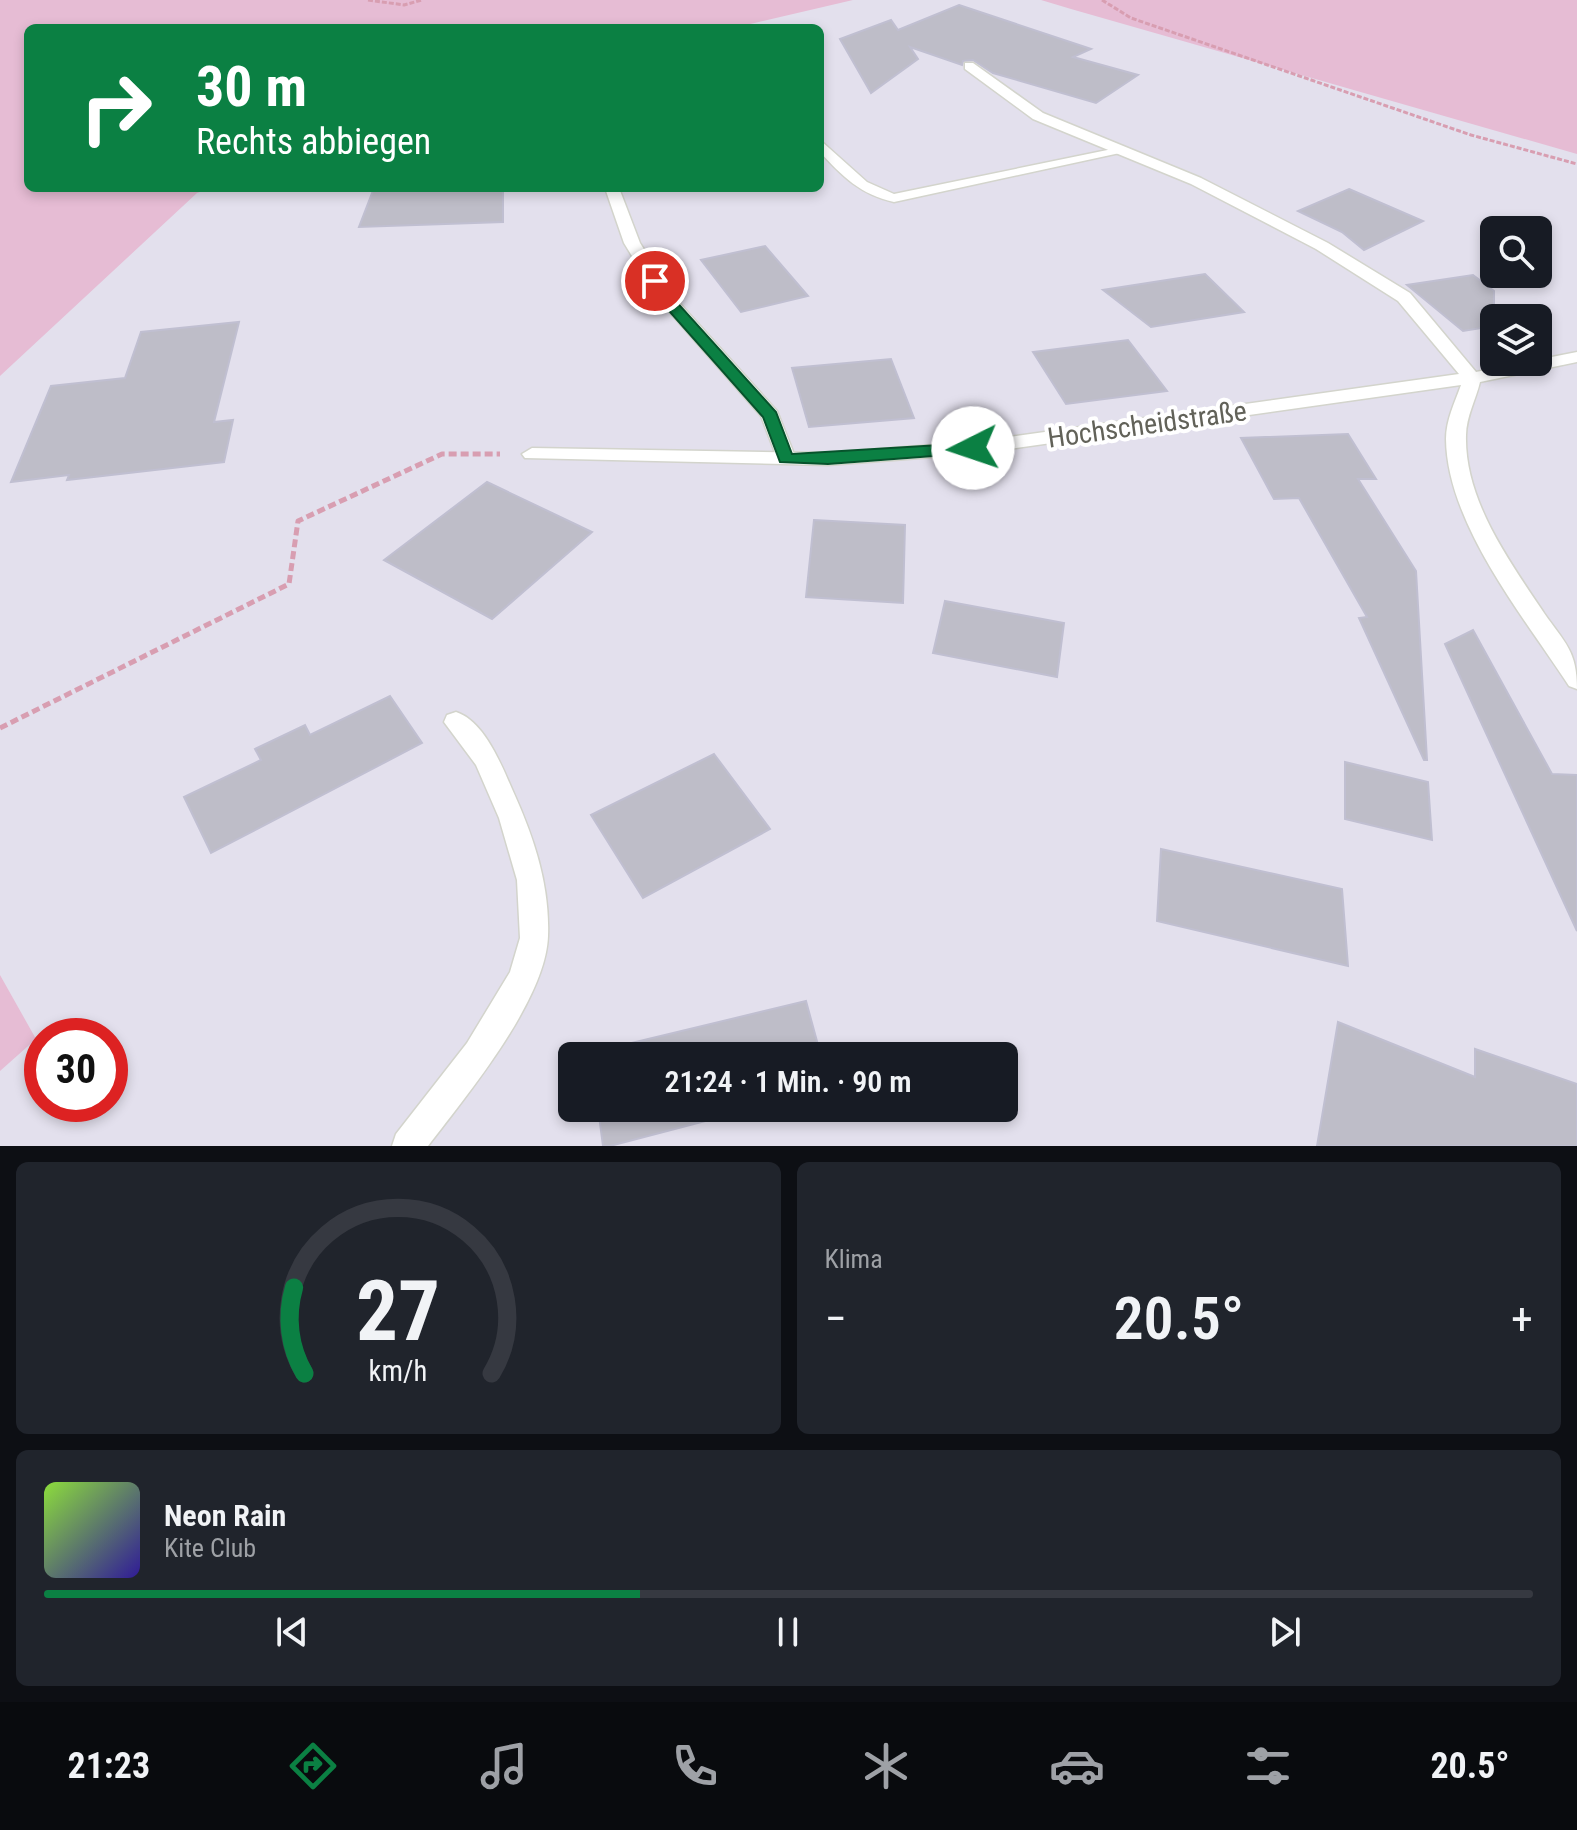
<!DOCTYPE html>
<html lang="de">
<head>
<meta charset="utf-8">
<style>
  :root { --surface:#171b24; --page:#20242c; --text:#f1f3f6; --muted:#9ea1a6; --line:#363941; --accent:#0b8043 }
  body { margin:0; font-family:"Roboto Condensed",sans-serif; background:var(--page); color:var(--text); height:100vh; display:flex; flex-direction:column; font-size:30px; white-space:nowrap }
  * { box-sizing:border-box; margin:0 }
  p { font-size:26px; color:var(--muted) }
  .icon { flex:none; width:44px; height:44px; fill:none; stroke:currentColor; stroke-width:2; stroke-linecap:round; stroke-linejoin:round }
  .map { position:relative; height:1146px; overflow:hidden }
  .sheet { display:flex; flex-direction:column; gap:16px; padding:16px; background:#0d0f14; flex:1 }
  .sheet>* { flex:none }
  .guide { position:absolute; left:24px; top:24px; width:800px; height:168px; border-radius:12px; box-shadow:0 4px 12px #0003; background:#0b8043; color:#fff; overflow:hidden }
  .controls { position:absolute; left:1480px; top:216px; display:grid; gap:16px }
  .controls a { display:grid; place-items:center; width:72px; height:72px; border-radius:12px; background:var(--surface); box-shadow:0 4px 12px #0003; font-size:40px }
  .speed { position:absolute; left:24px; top:1018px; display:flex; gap:16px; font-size:40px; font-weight:700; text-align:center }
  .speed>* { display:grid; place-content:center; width:104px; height:104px; border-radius:50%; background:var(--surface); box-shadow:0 4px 12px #0003; line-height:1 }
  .speed .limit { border:12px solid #d22; background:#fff; color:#111 }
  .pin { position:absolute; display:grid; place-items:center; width:68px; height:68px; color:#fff; margin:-34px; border:4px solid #fff; border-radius:50%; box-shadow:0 2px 8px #0007 }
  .me { position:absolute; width:88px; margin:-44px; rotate:266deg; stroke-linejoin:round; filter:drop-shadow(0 0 6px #0008) }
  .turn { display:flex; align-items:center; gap:28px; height:168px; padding:0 40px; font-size:36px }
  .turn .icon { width:104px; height:104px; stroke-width:2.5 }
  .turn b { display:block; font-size:56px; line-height:68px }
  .big { font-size:60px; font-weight:600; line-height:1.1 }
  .sheet .widget { flex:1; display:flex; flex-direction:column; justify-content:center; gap:12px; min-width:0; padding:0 28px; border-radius:12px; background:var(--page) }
  .sheet .dial { align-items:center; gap:0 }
  .dial svg { height:208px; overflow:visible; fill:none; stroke:var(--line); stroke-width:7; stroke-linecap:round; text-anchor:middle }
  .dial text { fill:var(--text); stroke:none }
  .song { display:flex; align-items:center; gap:24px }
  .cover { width:96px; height:96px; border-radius:12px; background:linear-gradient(135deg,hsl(90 70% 55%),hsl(250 70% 35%)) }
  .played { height:8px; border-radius:4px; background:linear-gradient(90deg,var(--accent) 40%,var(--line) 40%) }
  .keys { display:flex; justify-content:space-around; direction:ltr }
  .heat { display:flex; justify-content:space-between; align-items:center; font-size:44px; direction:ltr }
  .sheet .tiles { flex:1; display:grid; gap:16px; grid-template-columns:1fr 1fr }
  .widget:last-child { grid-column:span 2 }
  .trip { position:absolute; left:558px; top:1042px; width:460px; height:80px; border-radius:12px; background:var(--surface); box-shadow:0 4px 12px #0003; font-weight:600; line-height:80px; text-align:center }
  .tabs { display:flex; height:128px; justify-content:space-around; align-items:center; background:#090b0e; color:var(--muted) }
  .tabs .icon { width:56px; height:56px }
  .tabs .on { color:var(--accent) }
  .tabs b { font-size:36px; color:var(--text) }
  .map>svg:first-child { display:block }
</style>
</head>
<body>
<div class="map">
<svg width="1577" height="1146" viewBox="0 0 1577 1146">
  <rect width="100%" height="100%" fill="#e3e0ed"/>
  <g fill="#e6bcd4">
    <path d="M 0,0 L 853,0 L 733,28 L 28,28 L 28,188 L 212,188 L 197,193 L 0,376 Z"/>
    <path d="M 1041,0 L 1577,0 L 1577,154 L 1071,9 Z"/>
    <path d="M 0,975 L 36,1039 L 0,1071 Z"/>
  </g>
  <g fill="#bebdc8" stroke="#c0bfd1" stroke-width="2">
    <path d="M 959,5 L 1091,49 L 1073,57 L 1138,75 L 1096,103 L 993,73 L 973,60 L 963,61 L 962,65 L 910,47 L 918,59 L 871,93 L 840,39 L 891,20 L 898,30 Z"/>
    <path d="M 374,188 L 503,188 L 503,222 L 359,227 Z"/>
    <path d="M 1349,189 L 1423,221 L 1364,250 L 1342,232 L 1298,211 Z"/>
    <path d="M 765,246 L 808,296 L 741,312 L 701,260 Z"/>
    <path d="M 1205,274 L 1244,312 L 1151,327 L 1103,290 Z"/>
    <path d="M 1473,275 L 1494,291 L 1494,326 L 1463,331 L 1407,285 Z"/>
    <path d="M 239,322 L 214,422 L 233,420 L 224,462 L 67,480 L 69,475 L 11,482 L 51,386 L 125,378 L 141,332 Z"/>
    <path d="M 1128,340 L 1167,391 L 1066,404 L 1033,352 Z"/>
    <path d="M 891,359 L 914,418 L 809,427 L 792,368 Z"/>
    <path d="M 1348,434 L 1376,479 L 1358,479 L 1416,571 L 1427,760 L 1424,760 L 1359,618 L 1367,617 L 1299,498 L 1274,499 L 1241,438 Z"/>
    <path d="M 487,482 L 592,532 L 492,619 L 384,560 Z"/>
    <path d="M 814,520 L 905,525 L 903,603 L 806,597 Z"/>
    <path d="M 945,601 L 1064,623 L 1057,677 L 933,653 Z"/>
    <path d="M 1473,630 L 1552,774 L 1577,775 L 1577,931 L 1445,644 Z"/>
    <path d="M 390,696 L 422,743 L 211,853 L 184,797 L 261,760 L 255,749 L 305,725 L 310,735 Z"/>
    <path d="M 714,754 L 770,829 L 643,898 L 591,815 Z"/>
    <path d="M 1345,762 L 1428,782 L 1432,840 L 1345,819 Z"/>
    <path d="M 1161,849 L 1342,889 L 1348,966 L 1157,921 Z"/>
    <path d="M 806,1001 L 821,1056 L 591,1056 L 590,1053 Z"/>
    <path d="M 1338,1022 L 1475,1077 L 1475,1049 L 1577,1084 L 1577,1146 L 1317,1146 Z"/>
    <path d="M 598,1108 L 755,1108 L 610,1146 L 603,1146 Z"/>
  </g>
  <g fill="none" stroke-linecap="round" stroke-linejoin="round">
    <g stroke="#d3d4cc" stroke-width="3">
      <g id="service">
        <path d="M 820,140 L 867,182 L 894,194 L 1122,147 L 1129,151 L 894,202 C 861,195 842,176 820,152 Z"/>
        <path d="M 605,188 L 619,188 L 640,243 L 674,297 L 777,411 L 796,459 L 793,463 L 779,463 L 761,416 L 659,300 L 624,243 Z"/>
        <path d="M 456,712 C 484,721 501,764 512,789 C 533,835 550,884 548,936 C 546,1000 467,1095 428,1146 L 392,1146 L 396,1134 L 467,1043 L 510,972 L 520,938 L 517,880 L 499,818 L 476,765 L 444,722 L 447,715 Z"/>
      </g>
    </g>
    <g stroke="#d3d4cc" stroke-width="3">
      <path id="minor" d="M 965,63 L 973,63 L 1043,113 L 1201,178 L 1328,243 L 1410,293 L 1476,372 L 1577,352 L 1577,362 L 1480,382 C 1476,399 1466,417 1466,435 C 1464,500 1510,562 1544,613 C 1565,643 1577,651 1577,689 L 1569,686 C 1524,617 1447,524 1446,439 C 1446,420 1455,402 1461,385 L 973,454 L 828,465 L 525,458 L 522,454 L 532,448 L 828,453 L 973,442 L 1459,374 L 1398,301 L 1316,249 L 1191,184 L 1033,119 L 965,69 Z"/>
    </g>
    <g stroke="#d89eb1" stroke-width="3" stroke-dasharray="5 2" stroke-linecap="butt">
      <path d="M 368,0 L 404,5 L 422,0"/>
      <path d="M 1102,0 L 1131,18 L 1471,135 L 1577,164"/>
    </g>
    <path stroke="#d89eb1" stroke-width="5" stroke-dasharray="8 4" stroke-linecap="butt" d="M 0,728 L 289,584 L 298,521 L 442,454 L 500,454"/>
    <use href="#service" fill="#fff" fill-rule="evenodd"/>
    <use href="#minor" fill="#fff" fill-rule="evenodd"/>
  </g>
  <path fill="#0b8043" stroke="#07532c" stroke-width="2" d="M 650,278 L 660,278 L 672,297 L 776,412 L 792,454 L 973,443 L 982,448 L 973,453 L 828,464 L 780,462 L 763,417 L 662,303 L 648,281 Z"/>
  <g text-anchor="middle" stroke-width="8" stroke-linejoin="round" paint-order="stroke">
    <g font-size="28" fill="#626259" stroke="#fff">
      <text transform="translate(1147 424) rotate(-8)" y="10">Hochscheidstraße</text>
    </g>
  </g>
</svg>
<div class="controls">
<a><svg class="icon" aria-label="search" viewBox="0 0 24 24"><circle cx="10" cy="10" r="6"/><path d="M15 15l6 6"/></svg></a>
<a><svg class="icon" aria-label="layers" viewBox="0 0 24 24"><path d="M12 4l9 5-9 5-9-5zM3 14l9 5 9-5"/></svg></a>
</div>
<div class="speed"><div class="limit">30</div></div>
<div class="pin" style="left:655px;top:281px;background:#d93025"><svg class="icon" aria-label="arrive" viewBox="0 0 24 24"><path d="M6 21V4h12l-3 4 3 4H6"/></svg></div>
<svg class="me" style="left:973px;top:448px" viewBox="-20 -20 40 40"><circle r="19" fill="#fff"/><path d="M0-13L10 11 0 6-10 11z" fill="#0b8043"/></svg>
<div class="trip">21:24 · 1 Min. · 90 m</div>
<div class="guide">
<div class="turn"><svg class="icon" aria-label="right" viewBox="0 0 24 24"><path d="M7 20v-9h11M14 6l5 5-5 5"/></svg><div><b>30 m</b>Rechts abbiegen</div></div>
</div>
</div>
<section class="sheet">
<div class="tiles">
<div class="widget dial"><svg viewBox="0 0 100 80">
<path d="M14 69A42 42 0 1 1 86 69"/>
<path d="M14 69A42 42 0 0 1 10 36" stroke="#0b8043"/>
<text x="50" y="56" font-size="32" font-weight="700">27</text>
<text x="50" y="72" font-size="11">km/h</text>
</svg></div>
<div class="widget"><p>Klima</p>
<div class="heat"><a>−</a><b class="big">20.5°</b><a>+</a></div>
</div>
<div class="widget">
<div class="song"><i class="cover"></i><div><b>Neon Rain</b><p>Kite Club</p></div></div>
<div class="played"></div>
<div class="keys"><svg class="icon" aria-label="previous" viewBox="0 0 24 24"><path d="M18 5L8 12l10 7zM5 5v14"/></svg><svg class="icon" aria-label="pause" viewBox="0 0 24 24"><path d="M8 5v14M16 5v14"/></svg><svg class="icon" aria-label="next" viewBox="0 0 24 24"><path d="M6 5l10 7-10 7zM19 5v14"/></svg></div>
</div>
</div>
</section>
<nav class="tabs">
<b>21:23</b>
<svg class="icon on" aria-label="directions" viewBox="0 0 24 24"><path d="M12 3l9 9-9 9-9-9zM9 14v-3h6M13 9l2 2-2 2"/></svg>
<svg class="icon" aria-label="music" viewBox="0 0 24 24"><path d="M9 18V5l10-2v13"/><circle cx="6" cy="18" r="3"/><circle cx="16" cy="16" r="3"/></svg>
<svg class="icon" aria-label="phone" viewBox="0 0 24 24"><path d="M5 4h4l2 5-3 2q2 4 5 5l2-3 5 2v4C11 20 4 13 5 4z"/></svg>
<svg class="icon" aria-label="climate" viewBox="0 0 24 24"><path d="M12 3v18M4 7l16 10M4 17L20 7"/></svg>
<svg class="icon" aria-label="car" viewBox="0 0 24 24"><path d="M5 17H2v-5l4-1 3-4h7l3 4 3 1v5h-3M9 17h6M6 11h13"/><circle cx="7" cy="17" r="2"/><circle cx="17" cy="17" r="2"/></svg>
<svg class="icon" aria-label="filters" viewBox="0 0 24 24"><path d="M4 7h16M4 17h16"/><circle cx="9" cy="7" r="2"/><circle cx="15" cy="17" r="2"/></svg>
<b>20.5°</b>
</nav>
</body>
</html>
